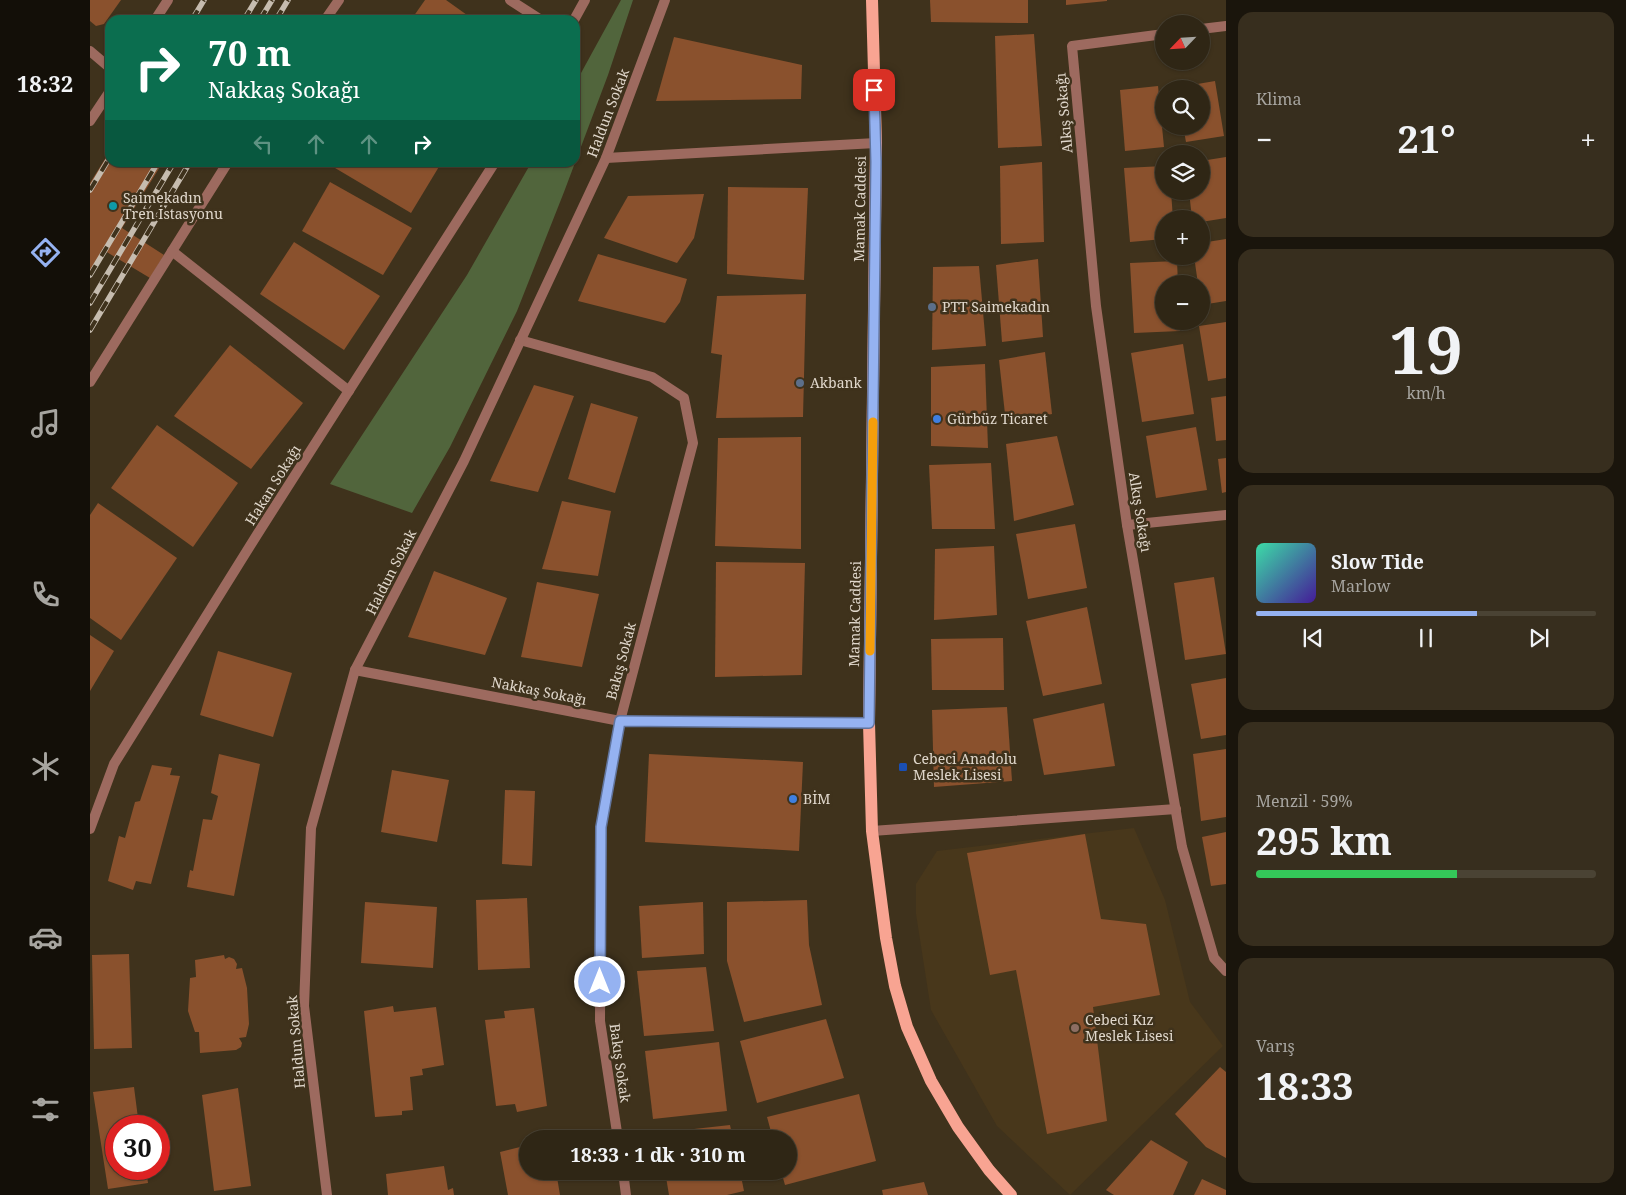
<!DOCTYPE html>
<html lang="tr">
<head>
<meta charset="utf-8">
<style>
  :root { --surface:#2f2615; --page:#372e1e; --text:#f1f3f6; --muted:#a7a5a0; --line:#4a4334; --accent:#95b2f1 }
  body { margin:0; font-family:"Noto Serif",serif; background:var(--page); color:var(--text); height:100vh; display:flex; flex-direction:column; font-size:19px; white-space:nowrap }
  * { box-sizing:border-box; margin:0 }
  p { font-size:16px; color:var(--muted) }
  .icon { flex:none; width:28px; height:28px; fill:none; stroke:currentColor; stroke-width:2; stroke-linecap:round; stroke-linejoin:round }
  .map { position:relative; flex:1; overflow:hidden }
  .panel { display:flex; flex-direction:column; gap:12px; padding:12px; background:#1a150c; width:400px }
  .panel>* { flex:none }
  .guide { position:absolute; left:15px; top:15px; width:475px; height:152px; border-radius:15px; box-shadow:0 1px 4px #0004,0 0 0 1px var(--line); background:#0b6e4f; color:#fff; overflow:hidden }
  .needle { width:32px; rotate:245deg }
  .buttons { position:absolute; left:1065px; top:15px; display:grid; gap:10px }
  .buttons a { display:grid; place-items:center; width:55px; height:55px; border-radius:50%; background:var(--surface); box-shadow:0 1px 4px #0004,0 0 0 1px var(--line); font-size:25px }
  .speed { position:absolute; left:15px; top:1115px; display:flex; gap:10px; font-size:25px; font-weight:700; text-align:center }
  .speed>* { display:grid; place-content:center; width:65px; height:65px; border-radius:50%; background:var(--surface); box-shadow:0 1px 4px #0004,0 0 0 1px var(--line); line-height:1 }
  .speed .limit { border:8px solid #d22; background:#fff; color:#111 }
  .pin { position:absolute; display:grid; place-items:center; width:42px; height:42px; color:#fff; margin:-21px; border-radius:10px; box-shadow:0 2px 8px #0006 }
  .me { position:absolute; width:55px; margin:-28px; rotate:0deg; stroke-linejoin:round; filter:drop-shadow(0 0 4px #0008) }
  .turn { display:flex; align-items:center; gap:18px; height:105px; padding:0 20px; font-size:22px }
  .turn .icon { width:65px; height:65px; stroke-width:2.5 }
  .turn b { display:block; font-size:35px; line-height:42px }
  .lanes { display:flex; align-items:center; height:48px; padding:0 20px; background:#0003; justify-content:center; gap:25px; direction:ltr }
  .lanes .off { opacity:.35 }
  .big { font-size:38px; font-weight:700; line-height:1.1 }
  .panel .card { flex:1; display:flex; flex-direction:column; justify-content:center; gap:8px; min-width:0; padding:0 18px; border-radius:15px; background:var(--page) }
  .panel .dial { align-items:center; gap:0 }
  .dial b { font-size:65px; line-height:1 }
  .song { display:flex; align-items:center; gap:15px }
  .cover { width:60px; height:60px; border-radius:8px; background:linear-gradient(135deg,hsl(160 70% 55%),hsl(260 70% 35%)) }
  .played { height:5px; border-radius:2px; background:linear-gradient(90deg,var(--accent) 65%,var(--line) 65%) }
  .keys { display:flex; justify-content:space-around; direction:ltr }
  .heat { display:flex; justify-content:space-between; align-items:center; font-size:28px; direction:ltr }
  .charge { height:8px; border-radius:4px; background:linear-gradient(90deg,#34c759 59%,var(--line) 0) }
  .trip { position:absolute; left:429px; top:1130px; width:278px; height:50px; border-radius:25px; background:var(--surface); box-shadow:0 1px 4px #0004,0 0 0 1px var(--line); font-weight:700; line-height:50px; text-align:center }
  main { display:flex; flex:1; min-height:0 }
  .menu { display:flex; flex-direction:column; width:90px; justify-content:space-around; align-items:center; background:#130f08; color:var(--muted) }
  .menu .icon { width:35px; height:35px }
  .menu .on { color:var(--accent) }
  .menu b { font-size:22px; color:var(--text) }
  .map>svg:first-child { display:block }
</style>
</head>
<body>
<main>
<nav class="menu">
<b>18:32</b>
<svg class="icon on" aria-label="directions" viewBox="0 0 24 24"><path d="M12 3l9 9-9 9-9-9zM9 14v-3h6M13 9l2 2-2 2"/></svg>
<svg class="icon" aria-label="music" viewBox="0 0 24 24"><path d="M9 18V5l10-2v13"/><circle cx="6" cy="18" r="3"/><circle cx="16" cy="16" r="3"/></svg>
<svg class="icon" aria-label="phone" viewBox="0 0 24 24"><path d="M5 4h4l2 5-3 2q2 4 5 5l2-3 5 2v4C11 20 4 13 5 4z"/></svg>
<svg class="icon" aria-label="climate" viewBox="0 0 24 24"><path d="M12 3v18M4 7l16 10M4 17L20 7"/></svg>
<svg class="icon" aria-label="car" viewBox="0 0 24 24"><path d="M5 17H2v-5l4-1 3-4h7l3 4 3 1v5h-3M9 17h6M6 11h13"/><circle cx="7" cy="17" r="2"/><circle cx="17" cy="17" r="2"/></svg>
<svg class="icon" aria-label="filters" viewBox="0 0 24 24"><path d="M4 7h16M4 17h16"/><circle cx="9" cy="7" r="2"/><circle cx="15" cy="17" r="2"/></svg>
</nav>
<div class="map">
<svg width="1136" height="1195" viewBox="0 0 1136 1195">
  <rect width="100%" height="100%" fill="#3f321c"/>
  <path fill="#48371b" d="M 1044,828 L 1075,900 L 1100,1002 L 1133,1046 L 980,1195 L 907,1126 L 841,1010 L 826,914 L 826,884 L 847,851 Z"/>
  <path fill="#51653c" d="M 531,0 L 543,0 L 518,75 L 474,192 L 427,311 L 360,447 L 322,513 L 240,484 L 377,275 L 441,163 L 485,162 L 485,84 Z"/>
  <g fill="#8a512d">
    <path d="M 0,0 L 31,0 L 14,24 L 6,26 L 0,21 Z"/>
    <path d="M 335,0 L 356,0 L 384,20 L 321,20 Z"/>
    <path d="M 840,0 L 938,0 L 938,23 L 841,22 Z"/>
    <path d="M 976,0 L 1017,0 L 1017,1 L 976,5 Z"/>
    <path d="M 944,34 L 952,146 L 908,148 L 905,36 Z"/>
    <path d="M 584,37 L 712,65 L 711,99 L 566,101 Z"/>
    <path d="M 1125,81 L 1134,136 L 1096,142 L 1093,126 L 1111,126 L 1111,89 L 1084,88 Z"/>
    <path d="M 1068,86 L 1074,147 L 1035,151 L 1030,90 Z"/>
    <path d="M 20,151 L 20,162 L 73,162 L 32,228 L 74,255 L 60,278 L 15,251 L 0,274 L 0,183 Z"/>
    <path d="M 1136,157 L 1136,218 L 1111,222 L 1111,219 L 1102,219 L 1099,191 L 1111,191 L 1111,161 Z"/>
    <path d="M 242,162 L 345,162 L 350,165 L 321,213 L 240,165 Z"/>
    <path d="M 952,162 L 954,242 L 911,244 L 910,166 Z"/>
    <path d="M 1074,166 L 1074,191 L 1081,191 L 1083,219 L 1074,219 L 1074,239 L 1040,242 L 1034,168 Z"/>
    <path d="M 240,182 L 322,228 L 293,275 L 212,231 Z"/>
    <path d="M 638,187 L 718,188 L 714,280 L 637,274 Z"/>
    <path d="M 614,194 L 604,238 L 587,263 L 514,238 L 538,196 Z"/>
    <path d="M 1136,239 L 1136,301 L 1111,305 L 1111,284 L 1108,284 L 1104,256 L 1111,256 L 1111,243 Z"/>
    <path d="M 204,242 L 290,296 L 254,350 L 170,294 Z"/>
    <path d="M 508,254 L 597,279 L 590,302 L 575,323 L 488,301 Z"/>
    <path d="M 948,259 L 953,337 L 912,342 L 906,265 Z"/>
    <path d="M 1087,261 L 1088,284 L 1074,284 L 1074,321 L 1090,321 L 1090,331 L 1044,333 L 1040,263 Z"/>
    <path d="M 889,266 L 896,346 L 842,350 L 843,267 Z"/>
    <path d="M 716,294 L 713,417 L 626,418 L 632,355 L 621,353 L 627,296 Z"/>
    <path d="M 1136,322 L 1136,378 L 1118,381 L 1109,326 Z"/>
    <path d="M 1093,344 L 1104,414 L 1052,422 L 1041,353 Z"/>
    <path d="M 140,345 L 213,403 L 161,469 L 84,416 Z"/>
    <path d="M 955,352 L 962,414 L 916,423 L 909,360 Z"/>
    <path d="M 895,364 L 898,448 L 841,446 L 841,367 Z"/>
    <path d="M 444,385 L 484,396 L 448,492 L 400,481 Z"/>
    <path d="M 1136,396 L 1136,440 L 1126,441 L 1121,398 Z"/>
    <path d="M 501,403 L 548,417 L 525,493 L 478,479 Z"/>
    <path d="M 67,425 L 148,483 L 103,547 L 21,488 Z"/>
    <path d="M 1106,427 L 1117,490 L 1066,498 L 1056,436 Z"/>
    <path d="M 967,436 L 984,505 L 924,521 L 916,444 Z"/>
    <path d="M 711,437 L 711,549 L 625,546 L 628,438 Z"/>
    <path d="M 1136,458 L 1136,492 L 1132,493 L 1128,459 Z"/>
    <path d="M 901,463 L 905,529 L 842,529 L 839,465 Z"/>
    <path d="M 472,501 L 521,511 L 508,576 L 452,569 Z"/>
    <path d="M 8,503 L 87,558 L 31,640 L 0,618 L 0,515 Z"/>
    <path d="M 985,524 L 997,588 L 938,599 L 926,534 Z"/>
    <path d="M 904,546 L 907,615 L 844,620 L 845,549 Z"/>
    <path d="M 626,562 L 715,563 L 712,675 L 625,677 Z"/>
    <path d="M 344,571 L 417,598 L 395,655 L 318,637 Z"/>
    <path d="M 1124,577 L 1136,654 L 1095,660 L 1084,583 Z"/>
    <path d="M 447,582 L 509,594 L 492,667 L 431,657 Z"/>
    <path d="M 997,607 L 1012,684 L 953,696 L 936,621 Z"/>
    <path d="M 0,635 L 24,651 L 0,691 Z"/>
    <path d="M 913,638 L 914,690 L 842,690 L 841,639 Z"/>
    <path d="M 128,651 L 202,673 L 183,737 L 110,715 Z"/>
    <path d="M 1136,678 L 1136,735 L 1111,739 L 1101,684 Z"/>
    <path d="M 1014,703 L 1025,766 L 954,775 L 943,719 Z"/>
    <path d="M 917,707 L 922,781 L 844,787 L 842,710 Z"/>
    <path d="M 1136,749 L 1136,817 L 1111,821 L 1103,754 Z"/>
    <path d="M 129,754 L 170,764 L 144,896 L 97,887 L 100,870 L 103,871 L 113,819 L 122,820 L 128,796 L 121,793 Z"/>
    <path d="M 559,754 L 713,762 L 709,851 L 555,842 Z"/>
    <path d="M 62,765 L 82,768 L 80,775 L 90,776 L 61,884 L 46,881 L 43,890 L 18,881 L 29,836 L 35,838 L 45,802 L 50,801 Z"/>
    <path d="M 302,770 L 359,780 L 347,842 L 291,832 Z"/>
    <path d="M 415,790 L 445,791 L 442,866 L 412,864 Z"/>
    <path d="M 1136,832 L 1136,884 L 1121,886 L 1112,837 Z"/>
    <path d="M 995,834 L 1011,919 L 1056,924 L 1070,995 L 1003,1007 L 1017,1121 L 957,1134 L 926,970 L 900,975 L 877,853 Z"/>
    <path d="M 437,898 L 440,968 L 388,970 L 386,900 Z"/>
    <path d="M 717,900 L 719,945 L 732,1005 L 654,1022 L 637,961 L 637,902 Z"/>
    <path d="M 275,902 L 347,907 L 343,968 L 271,963 Z"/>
    <path d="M 613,902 L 614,954 L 552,958 L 549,906 Z"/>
    <path d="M 39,954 L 42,1048 L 4,1049 L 2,955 Z"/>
    <path d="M 134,955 L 135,959 L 139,957 L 144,959 L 147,964 L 146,969 L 152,968 L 157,988 L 159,1024 L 156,1037 L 149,1038 L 152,1043 L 151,1047 L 146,1050 L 110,1053 L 109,1032 L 105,1032 L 98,1011 L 100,978 L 106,977 L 105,960 Z"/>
    <path d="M 616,967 L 624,1031 L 554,1036 L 547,971 Z"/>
    <path d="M 303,1006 L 304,1012 L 346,1007 L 354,1065 L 332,1069 L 333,1075 L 320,1077 L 323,1110 L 312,1111 L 312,1115 L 285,1117 L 274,1011 Z"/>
    <path d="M 444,1008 L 457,1106 L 427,1112 L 425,1104 L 406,1106 L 395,1020 L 415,1018 L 414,1011 Z"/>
    <path d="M 736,1019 L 754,1078 L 667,1103 L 650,1041 Z"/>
    <path d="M 629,1042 L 637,1111 L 563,1119 L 555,1051 Z"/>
    <path d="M 1130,1067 L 1136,1072 L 1136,1158 L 1116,1147 L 1085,1114 Z"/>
    <path d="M 44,1087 L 49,1126 L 26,1126 L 26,1169 L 56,1169 L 58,1183 L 18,1189 L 3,1092 Z"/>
    <path d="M 148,1088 L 161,1186 L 124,1191 L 112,1095 Z"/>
    <path d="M 769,1094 L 786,1161 L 695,1185 L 691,1171 L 698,1171 L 698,1139 L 683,1139 L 677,1117 Z"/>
    <path d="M 640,1125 L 643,1139 L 569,1139 L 568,1133 Z"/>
    <path d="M 1061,1140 L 1098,1162 L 1083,1195 L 1024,1195 L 1016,1190 Z"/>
    <path d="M 438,1145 L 438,1171 L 466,1171 L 470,1195 L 418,1195 L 410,1152 Z"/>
    <path d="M 354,1166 L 358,1190 L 363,1188 L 364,1195 L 298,1195 L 296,1174 Z"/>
    <path d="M 575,1171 L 650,1171 L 654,1191 L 637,1195 L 579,1195 Z"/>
    <path d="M 1112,1179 L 1136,1190 L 1136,1195 L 1104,1195 Z"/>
    <path d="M 834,1182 L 838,1195 L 793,1195 L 792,1190 Z"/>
  </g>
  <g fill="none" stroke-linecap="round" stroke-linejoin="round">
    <g stroke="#9d6a5f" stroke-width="10">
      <path d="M 420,0 L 451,20"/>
      <path d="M 65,20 L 78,0"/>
      <path d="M 235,20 L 249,0"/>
      <path d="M 484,20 L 495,0"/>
      <path d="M 1111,29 L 1136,26"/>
      <path d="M 1074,34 L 982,46 L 1006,306 L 1037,525 L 1092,847 L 1124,958 L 1136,971"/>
      <path d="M 0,51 L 20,68"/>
      <path d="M 0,121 L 20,91"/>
      <path d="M 516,158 L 786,143"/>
      <path d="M 82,251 L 259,391"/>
      <path d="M 430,340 L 562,377 L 594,398 L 603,443 L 530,721 L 511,827 L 510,1021 L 528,1139"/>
      <path d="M 0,382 L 138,162"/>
      <path d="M 1037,525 L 1136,515"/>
      <path d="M 265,670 L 530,721 L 779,723"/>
      <path d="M 0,829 L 24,764 L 170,530 L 405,162"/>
      <path d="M 782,831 L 1086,809"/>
      <path d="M 533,1171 L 536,1195"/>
      <path d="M 237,1195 L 214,1006 L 221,828 L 265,670 L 374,461 L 516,158 L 575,0"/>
    </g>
    <path stroke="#f8a492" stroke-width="12" d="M 782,0 L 786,143 L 779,723 L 782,831 L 796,938 L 805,986 L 817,1027 L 841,1081 L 868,1127 L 899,1170 L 921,1195"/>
    <g stroke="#c6bcaf" stroke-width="5.5">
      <g id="rail">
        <path d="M 102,20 L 114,0"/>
        <path d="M 154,20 L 166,0"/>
        <path d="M 170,20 L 182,0"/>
        <path d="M 186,20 L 198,0"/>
        <path d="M 0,190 L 20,157"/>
        <path d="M 0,275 L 68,162"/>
        <path d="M 0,303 L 84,162"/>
        <path d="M 0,330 L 100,162"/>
      </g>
    </g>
    <use href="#rail" stroke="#3f321c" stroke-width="4" stroke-dasharray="11" stroke-linecap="butt"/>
  </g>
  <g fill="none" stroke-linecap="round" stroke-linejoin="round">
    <g stroke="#61749d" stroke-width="12">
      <path id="route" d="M 510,982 L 511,827 L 530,721 L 779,723 L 786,162 L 784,90"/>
    </g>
    <use href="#route" stroke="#95b2f1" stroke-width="9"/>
    <path stroke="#f59e0b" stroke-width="9" d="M 780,651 L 783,422"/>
  </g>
  <circle fill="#0f9aa8" stroke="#3f321c" stroke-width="2" cx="23" cy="206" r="5"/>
  <g fill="#5c6f8a" stroke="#3f321c" stroke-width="2">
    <circle cx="842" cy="307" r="5"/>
    <circle cx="710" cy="383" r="5"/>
  </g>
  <g fill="#3f7fe0" stroke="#3f321c" stroke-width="2">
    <circle cx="847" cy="419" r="5"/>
    <circle cx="703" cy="799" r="5"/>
  </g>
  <rect fill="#1a4fb4" stroke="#3f321c" stroke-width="2" x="808" y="762" width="10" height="10" rx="2.5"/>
  <circle fill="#8d6e63" stroke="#3f321c" stroke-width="2" cx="985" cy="1028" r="5"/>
  <g text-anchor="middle" stroke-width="5" stroke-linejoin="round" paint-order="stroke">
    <g font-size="14" fill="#e0d7cb" stroke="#3f321c">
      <text transform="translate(518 113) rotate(-69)" y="5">Haldun Sokak</text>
      <text transform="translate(974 113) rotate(-95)" y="5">Alkış Sokağı</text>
      <text transform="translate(770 209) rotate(-89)" y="5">Mamak Caddesi</text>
      <text transform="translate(183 485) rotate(-58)" y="5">Hakan Sokağı</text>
      <text transform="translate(1050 512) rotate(81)" y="5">Alkış Sokağı</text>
      <text transform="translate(301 572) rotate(-63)" y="5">Haldun Sokak</text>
      <text transform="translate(765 614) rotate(-89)" y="5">Mamak Caddesi</text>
      <text transform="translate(531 661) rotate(-75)" y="5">Bakış Sokak</text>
      <text transform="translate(449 691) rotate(11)" y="5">Nakkaş Sokağı</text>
      <text transform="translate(206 1042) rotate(-95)" y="5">Haldun Sokak</text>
      <text transform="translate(530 1063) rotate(82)" y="5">Bakış Sokak</text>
    </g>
    <g font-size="14" fill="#e0d7cb" stroke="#3f321c" text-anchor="start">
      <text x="33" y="203">Saimekadın<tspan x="33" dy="16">Tren İstasyonu</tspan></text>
      <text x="852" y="312">PTT Saimekadın</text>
      <text x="720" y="388">Akbank</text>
      <text x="857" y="424">Gürbüz Ticaret</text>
      <text x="823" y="764">Cebeci Anadolu<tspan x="823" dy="16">Meslek Lisesi</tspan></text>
      <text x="713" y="804">BİM</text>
      <text x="995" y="1025">Cebeci Kız<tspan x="995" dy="16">Meslek Lisesi</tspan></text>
    </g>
  </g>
</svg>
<div class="buttons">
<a><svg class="needle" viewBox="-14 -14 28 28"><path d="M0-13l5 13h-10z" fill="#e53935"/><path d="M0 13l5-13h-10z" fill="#a7a5a0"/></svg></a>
<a><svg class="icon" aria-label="search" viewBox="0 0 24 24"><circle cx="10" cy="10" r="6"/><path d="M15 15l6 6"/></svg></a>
<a><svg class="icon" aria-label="layers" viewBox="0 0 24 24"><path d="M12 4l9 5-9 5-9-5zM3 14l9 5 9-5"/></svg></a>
<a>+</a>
<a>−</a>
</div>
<div class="speed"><div class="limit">30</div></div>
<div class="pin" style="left:784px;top:90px;background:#d93025"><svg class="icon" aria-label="arrive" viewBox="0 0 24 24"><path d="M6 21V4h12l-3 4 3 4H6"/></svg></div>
<svg class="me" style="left:510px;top:982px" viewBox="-20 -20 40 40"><circle r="17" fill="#95b2f1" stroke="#fff" stroke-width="3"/><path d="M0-11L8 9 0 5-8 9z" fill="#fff"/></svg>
<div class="trip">18:33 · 1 dk · 310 m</div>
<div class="guide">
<div class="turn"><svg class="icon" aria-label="right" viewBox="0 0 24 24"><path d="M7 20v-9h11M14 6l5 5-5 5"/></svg><div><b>70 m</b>Nakkaş Sokağı</div></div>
<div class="lanes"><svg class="icon off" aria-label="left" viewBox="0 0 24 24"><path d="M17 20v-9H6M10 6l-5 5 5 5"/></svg><svg class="icon off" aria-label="ahead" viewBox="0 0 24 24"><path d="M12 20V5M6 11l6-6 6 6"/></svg><svg class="icon off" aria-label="ahead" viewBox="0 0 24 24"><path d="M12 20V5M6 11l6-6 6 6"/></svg><svg class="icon" aria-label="right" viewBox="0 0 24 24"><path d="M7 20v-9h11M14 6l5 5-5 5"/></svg></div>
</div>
</div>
<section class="panel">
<div class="card"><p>Klima</p>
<div class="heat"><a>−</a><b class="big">21°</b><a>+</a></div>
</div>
<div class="card dial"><b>19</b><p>km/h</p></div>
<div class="card">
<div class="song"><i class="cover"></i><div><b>Slow Tide</b><p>Marlow</p></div></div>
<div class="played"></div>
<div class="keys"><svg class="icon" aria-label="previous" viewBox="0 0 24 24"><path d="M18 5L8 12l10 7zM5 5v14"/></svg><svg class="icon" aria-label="pause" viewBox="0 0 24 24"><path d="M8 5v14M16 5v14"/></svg><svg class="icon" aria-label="next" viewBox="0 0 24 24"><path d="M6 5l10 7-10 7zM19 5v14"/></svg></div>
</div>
<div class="card"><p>Menzil · 59%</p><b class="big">295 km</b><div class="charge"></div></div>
<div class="card"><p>Varış</p><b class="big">18:33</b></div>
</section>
</main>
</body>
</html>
